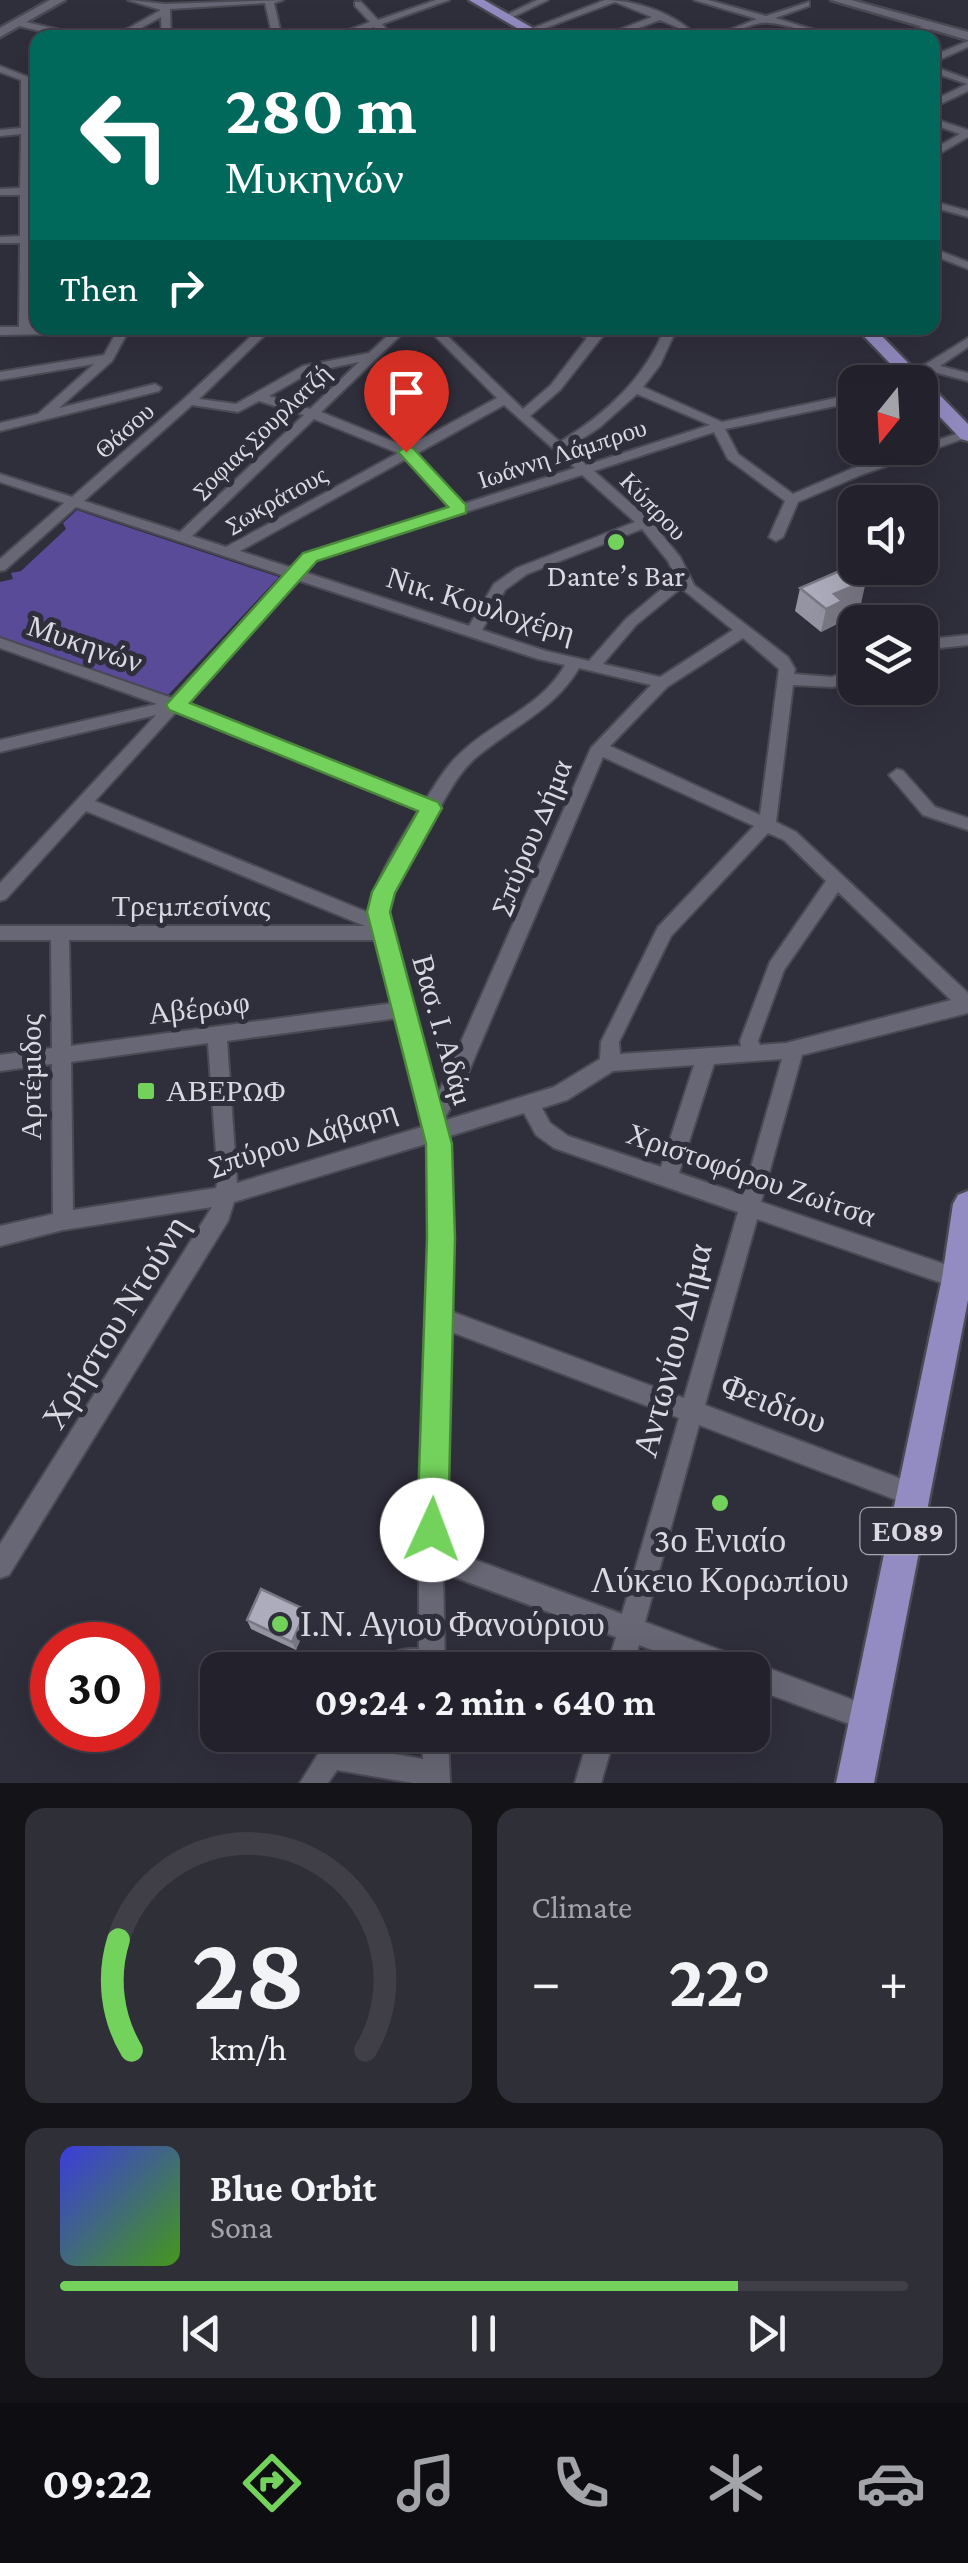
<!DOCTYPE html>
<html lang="en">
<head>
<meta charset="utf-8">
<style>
  :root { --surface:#23222c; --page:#2f2f38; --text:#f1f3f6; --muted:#a3a4a9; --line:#403f48; --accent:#73d25c }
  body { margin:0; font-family:"Crimson Pro",serif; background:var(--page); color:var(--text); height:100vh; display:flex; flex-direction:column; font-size:38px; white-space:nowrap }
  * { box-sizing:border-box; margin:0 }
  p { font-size:32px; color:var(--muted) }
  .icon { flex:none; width:55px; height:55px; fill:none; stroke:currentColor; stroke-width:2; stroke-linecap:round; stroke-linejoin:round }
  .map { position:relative; height:1783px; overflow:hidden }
  .panel { display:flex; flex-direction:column; gap:25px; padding:25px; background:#131318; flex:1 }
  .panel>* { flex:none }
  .banner { position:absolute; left:30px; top:30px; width:910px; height:305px; border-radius:20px; box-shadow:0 10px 40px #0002,0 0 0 2px var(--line); background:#00695c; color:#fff; overflow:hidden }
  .needle { width:65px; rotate:198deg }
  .controls { position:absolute; left:838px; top:365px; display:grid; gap:20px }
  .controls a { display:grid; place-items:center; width:100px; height:100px; border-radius:20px; background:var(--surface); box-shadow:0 10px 40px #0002,0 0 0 2px var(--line); font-size:50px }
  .speed { position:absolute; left:30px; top:1622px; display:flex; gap:20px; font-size:50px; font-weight:700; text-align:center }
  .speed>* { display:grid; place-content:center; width:130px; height:130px; border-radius:50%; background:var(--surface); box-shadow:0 10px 40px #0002,0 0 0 2px var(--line); line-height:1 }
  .speed .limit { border:15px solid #d22; background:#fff; color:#111 }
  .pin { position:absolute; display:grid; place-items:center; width:85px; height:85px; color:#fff; margin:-102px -42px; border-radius:50% 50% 50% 0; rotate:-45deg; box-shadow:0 0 10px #0007 }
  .pin .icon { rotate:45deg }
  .me { position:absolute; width:110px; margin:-55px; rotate:2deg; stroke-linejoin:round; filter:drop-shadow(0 0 8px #0008) }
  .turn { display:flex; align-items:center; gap:35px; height:210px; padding:0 30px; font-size:45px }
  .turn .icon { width:130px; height:130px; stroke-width:2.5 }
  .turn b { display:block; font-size:70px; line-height:85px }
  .then { display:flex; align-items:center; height:95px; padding:0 30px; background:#0003; gap:20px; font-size:38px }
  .big { font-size:75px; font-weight:700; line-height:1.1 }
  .panel .widget { flex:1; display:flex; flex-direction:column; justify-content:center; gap:15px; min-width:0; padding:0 35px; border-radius:20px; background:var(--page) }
  .panel .dial { align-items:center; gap:0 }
  .dial svg { height:260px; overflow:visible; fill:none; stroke:var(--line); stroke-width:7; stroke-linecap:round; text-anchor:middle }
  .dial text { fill:var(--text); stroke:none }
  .song { display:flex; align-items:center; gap:30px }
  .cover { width:120px; height:120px; border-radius:15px; background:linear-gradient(135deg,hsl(240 70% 55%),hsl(100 70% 35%)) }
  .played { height:10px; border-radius:5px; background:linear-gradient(90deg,var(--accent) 80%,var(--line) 80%) }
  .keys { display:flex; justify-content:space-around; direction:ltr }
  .heat { display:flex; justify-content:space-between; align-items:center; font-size:55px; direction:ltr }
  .panel .tiles { flex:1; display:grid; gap:25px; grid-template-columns:1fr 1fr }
  .widget:last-child { grid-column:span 2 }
  .trip { position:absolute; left:200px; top:1652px; width:570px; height:100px; border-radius:20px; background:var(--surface); box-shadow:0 10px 40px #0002,0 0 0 2px var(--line); font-weight:700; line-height:100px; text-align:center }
  .tabs { display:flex; height:160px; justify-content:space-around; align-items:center; background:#0e0e12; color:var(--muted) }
  .tabs .icon { width:70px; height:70px }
  .tabs .selected { color:var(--accent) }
  .tabs b { font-size:45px; color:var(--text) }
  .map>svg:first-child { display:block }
</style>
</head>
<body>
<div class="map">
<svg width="968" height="1783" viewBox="0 0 968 1783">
  <rect width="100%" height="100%" fill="#2f2e3b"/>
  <path fill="#5a4b99" d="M 77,510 L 97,517 L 279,577 L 168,695 L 0,637 L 0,582 L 13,579 L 11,573 L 21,571 L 66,529 L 63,523 Z"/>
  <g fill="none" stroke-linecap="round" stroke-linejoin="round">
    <g stroke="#4a4954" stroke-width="4">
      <g id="street">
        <path d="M 128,0 L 165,4 L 283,0 L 274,3 L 282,38 L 273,38 L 265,3 L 170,9 L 171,38 L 162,38 L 161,17 L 123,38 L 111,38 L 161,10 Z"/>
        <path d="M 436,0 L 449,0 L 382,24 L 394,38 L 385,38 L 374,27 L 341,38 L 327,38 L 370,22 L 355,6 L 355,2 L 361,2 L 378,20 Z"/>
        <path d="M 537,0 L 548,0 L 509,19 L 502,17 Z"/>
        <path d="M 605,0 C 636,0 678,14 698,38 L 689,38 L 681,29 L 660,20 L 612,38 L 598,38 L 652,17 L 615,2 L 535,32 L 528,30 Z"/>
        <path d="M 694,0 L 708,0 L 766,16 L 809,2 L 809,6 L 775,18 L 841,38 C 816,38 795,25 770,23 C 751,20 730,38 709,38 L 757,19 Z"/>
        <path d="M 18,20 L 85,36 L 86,38 L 68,38 L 15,25 Z"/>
        <path d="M 931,23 L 934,28 L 908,38 L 894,38 Z"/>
        <path d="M 968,41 L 968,47 L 932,63 L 932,56 Z"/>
        <path d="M 0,66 L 31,78 L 31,128 L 38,127 L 38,133 L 31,133 L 31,188 L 38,189 L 38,193 L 31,194 L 31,236 L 38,237 L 38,241 L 31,242 L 31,327 L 184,328 L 178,332 L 128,332 L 112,361 L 59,408 L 155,384 L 161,388 L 159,391 L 0,431 L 0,423 L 38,414 L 94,364 L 0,380 L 0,372 L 104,355 L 116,333 L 0,335 L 0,327 L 19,327 L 20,243 L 0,243 L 0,237 L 20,236 L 20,195 L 0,195 L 0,189 L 20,188 L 21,134 L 0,136 L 0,130 L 21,128 L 21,80 L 0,72 Z"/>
        <path d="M 932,66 L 968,79 L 968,91 L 932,108 L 932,101 L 967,84 L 932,72 Z"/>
        <path d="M 932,118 L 968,130 L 968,137 L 932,158 L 932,150 L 960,134 L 932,124 Z"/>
        <path d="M 932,201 L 968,211 L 968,217 L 932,207 Z"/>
        <path d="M 932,248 L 968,262 L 968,269 L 932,255 Z"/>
        <path d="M 260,328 L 272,328 L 199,399 L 236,404 L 303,366 L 369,353 L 396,328 L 408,328 L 321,412 L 407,447 L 497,398 L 427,328 L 439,328 L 523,409 L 551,385 L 587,338 L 564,328 L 580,328 L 592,332 L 597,328 L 609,328 L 560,390 L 530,416 L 560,442 C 607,413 644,379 665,328 L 677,328 L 660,365 L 643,387 L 722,422 L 855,394 L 855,402 L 725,429 L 738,454 L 793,494 L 851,469 L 968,430 L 968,437 L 861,475 L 798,502 L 783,537 L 776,541 L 769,537 L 785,501 L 728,459 L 714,432 L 594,471 L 650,520 L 680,557 L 694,585 L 788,657 L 795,669 L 794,674 L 832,677 L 855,668 L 855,679 L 833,687 L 793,685 L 776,822 L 796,832 L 968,993 L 968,1013 L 802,1055 L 761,1202 L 968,1272 L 968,1292 L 757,1219 L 705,1405 L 923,1487 L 927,1495 L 923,1503 L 915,1507 L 699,1425 L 645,1622 L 880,1710 L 884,1719 L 880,1728 L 871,1732 L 752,1688 L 752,1670 L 706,1670 L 639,1645 L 632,1670 L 606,1670 L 616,1637 L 443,1573 L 445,1670 L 374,1670 C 382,1653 402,1648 419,1649 L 419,1556 L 431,1238 L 429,1143 L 234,1202 L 228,1221 L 9,1575 L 0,1578 L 0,1544 L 212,1207 L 63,1230 L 0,1246 L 0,1226 L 53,1214 L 52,1064 L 0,1071 L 0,1055 L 52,1048 L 51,940 L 0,940 L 0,926 L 365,926 L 86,811 L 6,899 L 0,901 L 0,883 L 156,715 L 0,752 L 0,740 L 157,704 L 0,648 L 0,638 L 172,698 L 285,576 L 76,507 L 5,570 L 0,571 L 0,559 L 64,503 L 0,482 L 0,474 L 72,497 L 185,398 ZM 359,362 L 310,409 L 269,396 L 311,372 ZM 637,394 L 710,425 L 586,465 L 568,448 L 600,427 ZM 259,401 L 304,415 L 180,532 L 84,501 L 192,405 L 238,412 ZM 504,405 L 575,468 L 463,504 L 416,454 ZM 314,419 L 398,453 L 226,547 L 192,536 ZM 406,459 L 451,508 L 305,554 L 292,568 L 240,551 ZM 582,475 L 635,522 L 517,568 L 494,584 L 469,626 L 304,572 L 315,560 ZM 642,529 L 668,561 L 676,577 L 626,619 L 589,661 L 546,651 L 482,630 L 505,590 L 527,574 ZM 297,580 L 538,659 L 565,665 C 542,706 497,720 464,750 C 448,763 437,782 426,799 L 185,703 ZM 681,588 L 733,630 L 660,677 L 603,664 L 636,625 ZM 743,638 L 779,669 L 760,815 L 610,746 L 667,687 ZM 579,668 L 651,685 L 591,748 L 437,1096 L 388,907 C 399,872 419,841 438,811 C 449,792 460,770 479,755 C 514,726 555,709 579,668 ZM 177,711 L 419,810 C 405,833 368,887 372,914 L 95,801 ZM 603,757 L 754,826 L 658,927 L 601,1042 L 600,1059 L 554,1087 L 443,1121 L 460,1092 ZM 768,833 L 784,840 L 826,881 L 770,962 L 740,1041 L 741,1046 L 620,1054 L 619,1042 L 671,936 ZM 838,892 L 951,1000 L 786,1043 L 760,1045 L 758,1041 L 784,970 ZM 69,940 L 378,940 L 394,1003 L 71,1046 ZM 398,1018 L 425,1126 L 237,1183 L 227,1041 ZM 208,1043 L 218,1179 L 216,1188 L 73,1210 L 71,1062 ZM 782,1059 L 743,1195 L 679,1173 L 714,1064 ZM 694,1065 L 661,1167 L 568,1136 L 550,1123 L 542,1108 L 567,1100 L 613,1071 ZM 524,1113 L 536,1135 L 554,1148 L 738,1212 L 684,1398 L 450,1311 L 451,1238 L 447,1137 ZM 449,1331 L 679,1418 L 622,1614 L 443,1548 Z"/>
        <path d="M 773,328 L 836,328 L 830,332 L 779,332 Z"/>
        <path d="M 968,338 L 968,347 L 940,366 L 968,373 L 968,381 L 930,371 L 910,375 L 904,371 L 926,364 Z"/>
        <path d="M 968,635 L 968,645 L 920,650 L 920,640 Z"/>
        <path d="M 897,769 L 903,771 L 935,807 L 968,818 L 968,830 L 923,815 L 889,775 Z"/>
        <path d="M 330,1735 L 358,1735 L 353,1747 L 423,1759 L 422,1735 L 448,1735 L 450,1783 L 413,1783 L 337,1770 L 328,1783 L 300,1783 Z"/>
        <path d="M 589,1735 L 615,1735 L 601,1783 L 575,1783 Z"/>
      </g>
    </g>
    <g stroke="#4a4954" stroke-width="5">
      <g id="secondary">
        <path d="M 50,0 L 65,0 L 0,37 L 0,28 Z"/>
        <path d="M 831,0 L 851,0 L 968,32 L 968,40 Z"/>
      </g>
    </g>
    <g stroke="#4a4954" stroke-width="5">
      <g id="primary">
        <path d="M 469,0 L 484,0 L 550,38 L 534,38 Z"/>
        <path d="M 856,328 L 874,328 L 968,424 L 968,441 L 961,439 L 920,396 L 920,382 L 908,382 Z"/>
        <path d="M 968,1191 L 968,1300 L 874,1783 L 836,1783 L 942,1278 L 953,1204 L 958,1195 Z"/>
      </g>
    </g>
    <use href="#street" fill="#686775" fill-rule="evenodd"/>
    <use href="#secondary" fill="#686775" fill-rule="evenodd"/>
    <use href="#primary" fill="#938cc2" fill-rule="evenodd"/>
  </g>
  <g fill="#9594a2">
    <path d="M 800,588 L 861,604 L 839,613 L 837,624 L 821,632 L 795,611 Z"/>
    <path d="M 306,1610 L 309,1619 L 296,1650 L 251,1629 L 247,1620 Z"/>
  </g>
  <g fill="#797884">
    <path d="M 866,581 L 861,604 L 839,613 L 837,624 L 821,632 L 826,609 L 834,594 Z"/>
    <path d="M 306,1610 L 309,1619 L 296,1650 L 292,1642 Z"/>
  </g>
  <g fill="#adacbc" stroke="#797884" stroke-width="2.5">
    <path d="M 851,566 L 866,581 L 834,594 L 842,601 L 826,609 L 800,588 Z"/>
    <path d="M 261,1589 L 306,1610 L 292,1642 L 247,1620 Z"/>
  </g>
  <path fill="#73d25c" stroke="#4b883c" stroke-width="2.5" d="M 406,446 L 413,448 L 466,505 L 466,513 L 317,561 L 190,703 L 438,802 L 442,808 L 395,893 L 390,912 L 452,1144 L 455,1238 L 448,1530 L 443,1541 L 432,1546 L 422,1541 L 417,1530 L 427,1238 L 426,1144 L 367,912 L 372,892 L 418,811 L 169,710 L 166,705 L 303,553 L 448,507 L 398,452 Z"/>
  <g fill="#73d25c" stroke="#2f2e3b" stroke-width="4">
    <circle cx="616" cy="542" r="10"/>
    <rect x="136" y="1081" width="20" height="20" rx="5"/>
    <circle cx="720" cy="1503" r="10"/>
    <circle cx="280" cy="1624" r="10"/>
  </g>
  <g text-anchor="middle" stroke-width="10" stroke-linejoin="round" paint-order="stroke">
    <g font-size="25" fill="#dad9e2" stroke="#2f2e3b">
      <text transform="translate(124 430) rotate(-42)" y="9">Θάσου</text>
      <text transform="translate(261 431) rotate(-44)" y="9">Σοφιας Σουρλατζή</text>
      <text transform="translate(562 453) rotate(-18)" y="9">Ιωάννη Λάμπρου</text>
      <text transform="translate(276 499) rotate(-29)" y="9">Σωκράτους</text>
      <text transform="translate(654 506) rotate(46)" y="9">Κύπρου</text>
    </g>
    <rect fill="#2f2e3b" stroke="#a7a6b0" stroke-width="2.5" x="860.5" y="1508" width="95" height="46" rx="8"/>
    <g font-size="28" font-weight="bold" fill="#dad9e2">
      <text x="908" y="1541">ΕΟ89</text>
    </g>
    <g font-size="30" fill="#dad9e2" stroke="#2f2e3b">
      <text x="616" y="586">Dante’s Bar</text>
      <text x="166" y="1101" text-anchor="start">ΑΒΕΡΩΦ</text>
    </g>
    <g font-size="30" fill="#dad9e2" stroke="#2f2e3b">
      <text transform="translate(481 605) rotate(17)" y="10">Νικ. Κουλοχέρη</text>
      <text transform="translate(85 644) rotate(19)" y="10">Μυκηνών</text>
      <text transform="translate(531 837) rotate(-67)" y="10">Σπύρου Δήμα</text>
      <text x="191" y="916">Τρεμπεσίνας</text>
      <text transform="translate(199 1008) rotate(-7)" y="10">Αβέρωφ</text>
      <text transform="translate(443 1030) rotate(74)" y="10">Βασ. Ι. Αδάμ</text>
      <text transform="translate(31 1077) rotate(-90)" y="10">Αρτέμιδος</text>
      <text transform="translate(303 1138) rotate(-17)" y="10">Σπύρου Δάβαρη</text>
      <text transform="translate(751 1175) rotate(19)" y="10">Χριστοφόρου Ζωίτσα</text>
    </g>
    <g font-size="35" fill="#dad9e2" stroke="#2f2e3b">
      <text transform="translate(115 1322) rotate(-58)" y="12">Χρήστου Ντούνη</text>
      <text transform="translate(672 1350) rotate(-75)" y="12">Αντωνίου Δήμα</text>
      <text transform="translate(774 1403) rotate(21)" y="12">Φειδίου</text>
    </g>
    <g font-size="35" fill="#dad9e2" stroke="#2f2e3b">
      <text x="720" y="1552">3ο Ενιαίο<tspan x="720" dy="40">Λύκειο Κορωπίου</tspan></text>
      <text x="300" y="1636" text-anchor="start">Ι.Ν. Αγιου Φανούριου</text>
    </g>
  </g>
</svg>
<div class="controls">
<a><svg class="needle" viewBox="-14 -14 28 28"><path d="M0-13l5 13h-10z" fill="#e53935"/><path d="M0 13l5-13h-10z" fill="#a3a4a9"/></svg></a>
<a><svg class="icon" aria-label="sound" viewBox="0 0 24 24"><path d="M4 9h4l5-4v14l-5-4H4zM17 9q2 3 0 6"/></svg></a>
<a><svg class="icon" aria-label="layers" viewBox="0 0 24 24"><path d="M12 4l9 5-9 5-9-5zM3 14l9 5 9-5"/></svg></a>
</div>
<div class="speed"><div class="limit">30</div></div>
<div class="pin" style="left:406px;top:452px;background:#d93025"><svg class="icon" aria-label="arrive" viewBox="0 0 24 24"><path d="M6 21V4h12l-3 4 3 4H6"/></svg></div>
<svg class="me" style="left:432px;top:1530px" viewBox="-20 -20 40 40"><circle r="19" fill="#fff"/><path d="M0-13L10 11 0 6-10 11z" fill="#73d25c"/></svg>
<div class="trip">09:24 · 2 min · 640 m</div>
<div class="banner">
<div class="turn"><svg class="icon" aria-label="left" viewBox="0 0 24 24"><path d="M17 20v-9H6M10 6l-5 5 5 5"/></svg><div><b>280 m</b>Μυκηνών</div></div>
<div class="then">Then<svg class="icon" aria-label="right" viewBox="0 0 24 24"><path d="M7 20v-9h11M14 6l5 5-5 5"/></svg></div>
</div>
</div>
<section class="panel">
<div class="tiles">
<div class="widget dial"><svg viewBox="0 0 100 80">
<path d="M14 69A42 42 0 1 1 86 69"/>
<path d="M14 69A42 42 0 0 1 10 35" stroke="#73d25c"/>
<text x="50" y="56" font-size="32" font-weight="700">28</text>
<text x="50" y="72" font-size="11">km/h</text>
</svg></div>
<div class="widget"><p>Climate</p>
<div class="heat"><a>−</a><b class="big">22°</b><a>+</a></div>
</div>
<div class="widget">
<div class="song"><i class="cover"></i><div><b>Blue Orbit</b><p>Sona</p></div></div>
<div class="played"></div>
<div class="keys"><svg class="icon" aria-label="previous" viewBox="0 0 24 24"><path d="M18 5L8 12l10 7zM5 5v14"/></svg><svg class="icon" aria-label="pause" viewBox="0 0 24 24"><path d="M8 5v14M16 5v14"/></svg><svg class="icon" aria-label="next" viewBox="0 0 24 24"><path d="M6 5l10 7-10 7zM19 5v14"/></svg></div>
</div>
</div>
</section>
<nav class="tabs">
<b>09:22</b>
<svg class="icon selected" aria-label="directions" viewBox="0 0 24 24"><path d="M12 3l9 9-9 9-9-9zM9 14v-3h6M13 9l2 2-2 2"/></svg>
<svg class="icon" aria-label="music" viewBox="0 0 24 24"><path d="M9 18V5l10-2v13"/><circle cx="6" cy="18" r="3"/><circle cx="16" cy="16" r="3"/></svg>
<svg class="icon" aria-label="phone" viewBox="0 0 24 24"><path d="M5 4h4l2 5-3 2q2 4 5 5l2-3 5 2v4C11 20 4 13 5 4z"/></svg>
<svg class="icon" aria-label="climate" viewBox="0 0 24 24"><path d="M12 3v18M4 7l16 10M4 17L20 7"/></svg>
<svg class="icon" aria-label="car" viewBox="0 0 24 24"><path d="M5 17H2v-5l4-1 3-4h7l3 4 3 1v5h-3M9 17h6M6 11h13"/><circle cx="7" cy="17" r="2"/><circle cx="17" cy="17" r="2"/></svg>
</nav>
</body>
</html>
